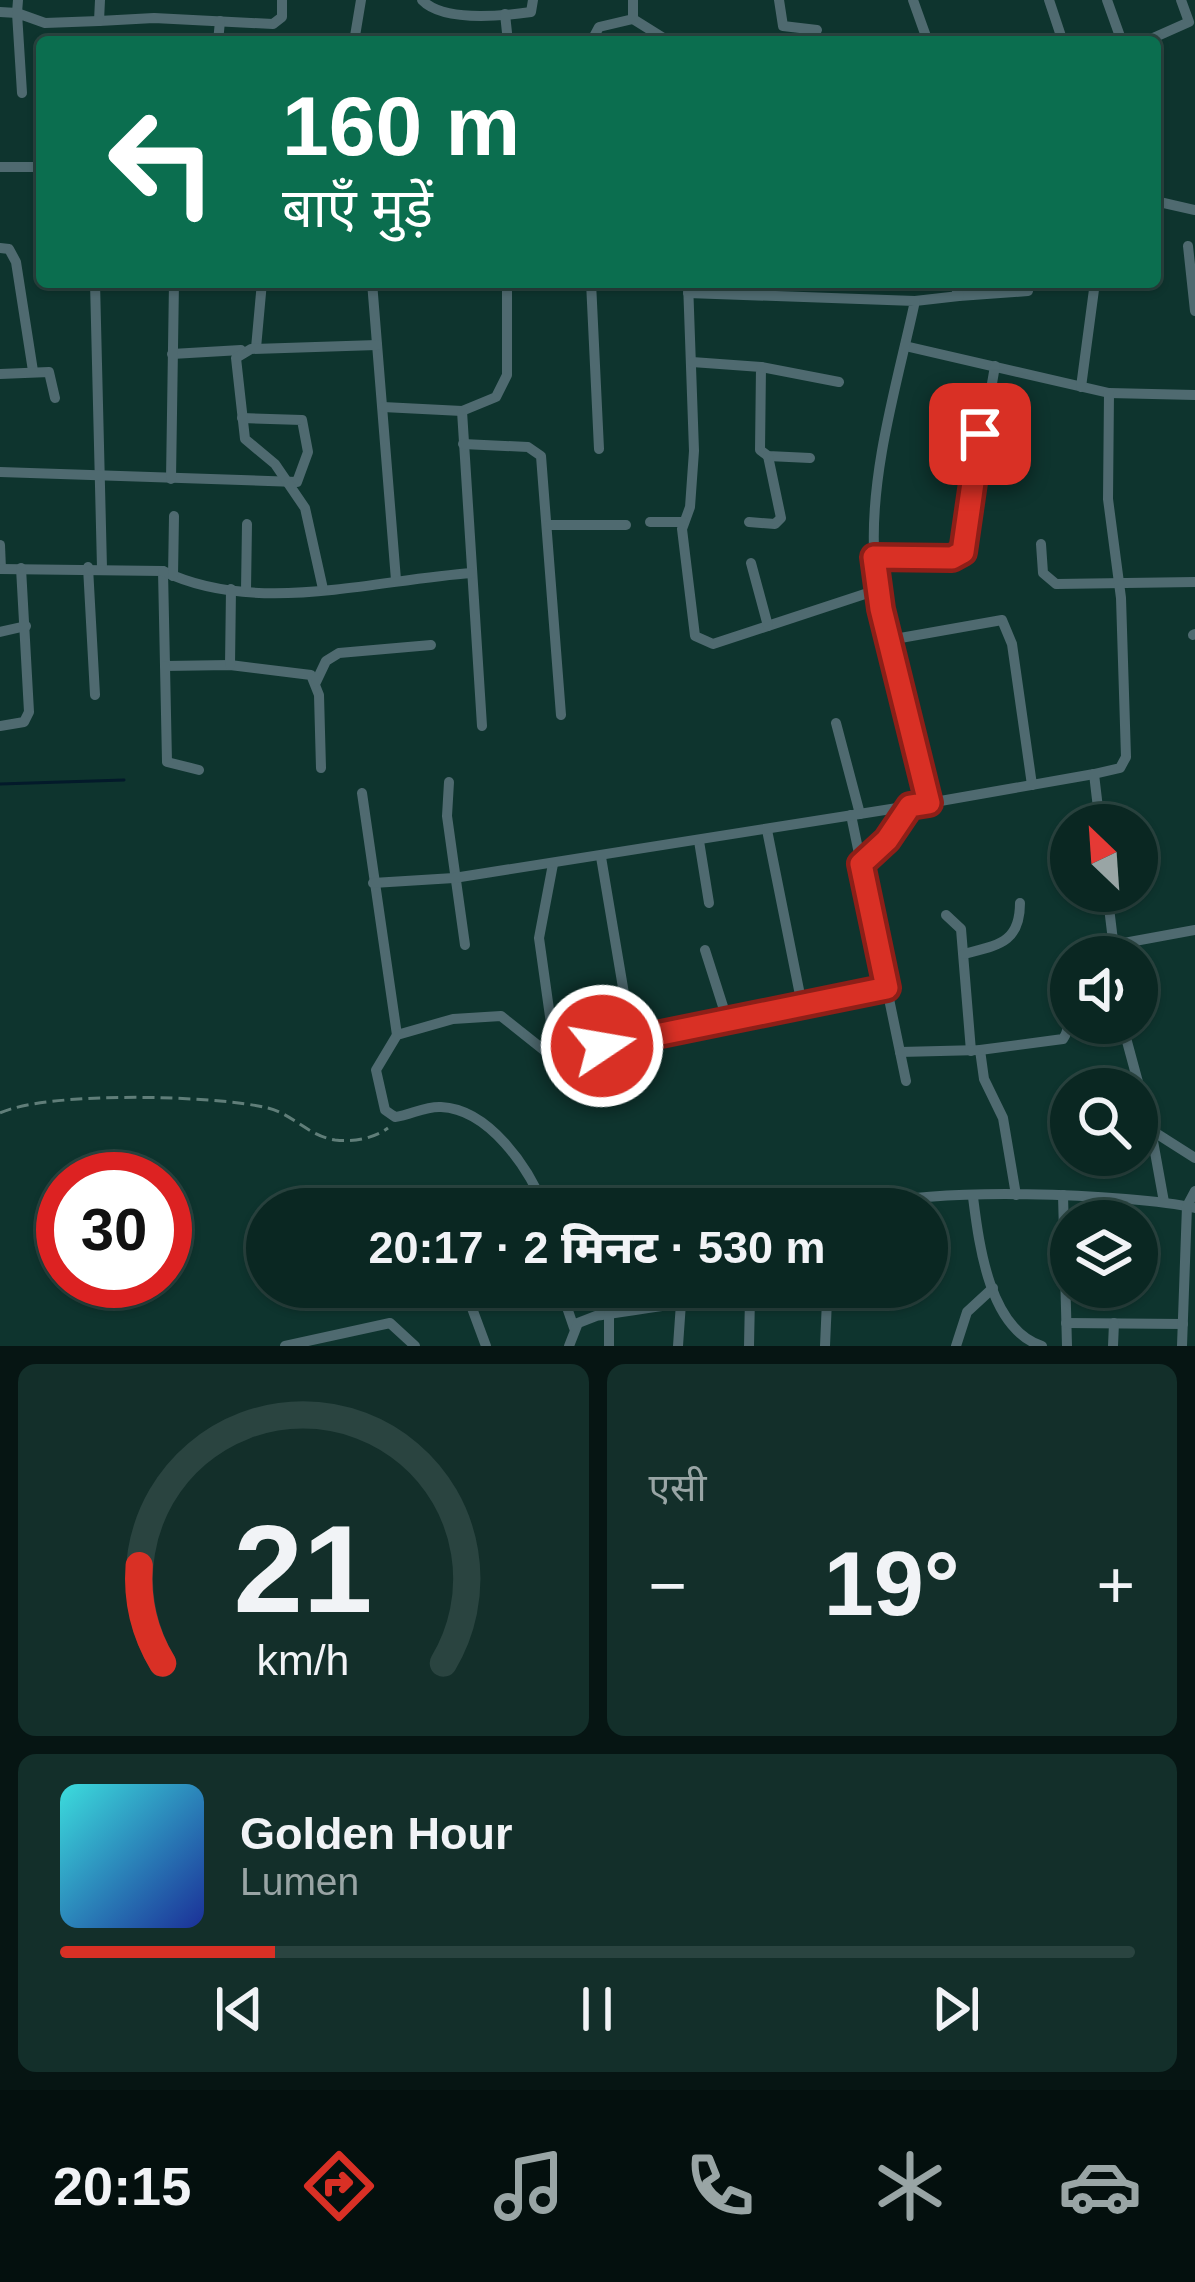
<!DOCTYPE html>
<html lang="hi">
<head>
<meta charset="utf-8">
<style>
  :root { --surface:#0a2722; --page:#132f2a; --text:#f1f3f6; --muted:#99a5a5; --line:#2a4440; --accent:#d93025 }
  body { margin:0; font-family:Helvetica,"Noto Sans Devanagari",sans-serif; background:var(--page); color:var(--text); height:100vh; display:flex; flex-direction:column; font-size:45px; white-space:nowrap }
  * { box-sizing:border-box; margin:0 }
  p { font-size:39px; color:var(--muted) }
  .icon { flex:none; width:66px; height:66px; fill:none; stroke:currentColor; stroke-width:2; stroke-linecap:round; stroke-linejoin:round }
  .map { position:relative; height:1346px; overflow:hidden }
  .details { display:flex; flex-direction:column; gap:18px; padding:18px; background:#061513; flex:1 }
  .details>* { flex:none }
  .hud { position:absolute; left:36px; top:36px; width:1125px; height:252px; border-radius:12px; box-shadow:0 3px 9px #0004,0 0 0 3px var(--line); background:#0b6e4f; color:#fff; overflow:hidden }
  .needle { width:78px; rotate:335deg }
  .tools { position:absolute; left:1050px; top:804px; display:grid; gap:24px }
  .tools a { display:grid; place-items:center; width:108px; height:108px; border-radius:50%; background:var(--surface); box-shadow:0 3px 9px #0004,0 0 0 3px var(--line); font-size:60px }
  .speed { position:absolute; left:36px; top:1152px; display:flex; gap:24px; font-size:60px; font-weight:700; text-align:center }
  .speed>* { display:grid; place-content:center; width:156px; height:156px; border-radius:50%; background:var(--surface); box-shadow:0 3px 9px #0004,0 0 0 3px var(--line); line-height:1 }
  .speed .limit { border:18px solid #d22; background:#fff; color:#111 }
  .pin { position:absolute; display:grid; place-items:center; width:102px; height:102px; color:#fff; margin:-51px; border-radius:24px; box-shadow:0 6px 18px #0006 }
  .me { position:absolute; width:132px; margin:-66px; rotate:78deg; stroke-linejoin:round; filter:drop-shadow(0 0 9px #0008) }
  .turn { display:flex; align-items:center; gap:42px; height:252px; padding:0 48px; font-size:54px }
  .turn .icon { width:156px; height:156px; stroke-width:2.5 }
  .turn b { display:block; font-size:84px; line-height:102px }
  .big { font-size:90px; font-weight:800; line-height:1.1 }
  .details .widget { flex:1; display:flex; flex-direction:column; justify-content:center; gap:18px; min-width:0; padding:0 42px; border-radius:18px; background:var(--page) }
  .details .dial { align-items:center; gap:0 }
  .dial svg { height:312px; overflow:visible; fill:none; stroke:var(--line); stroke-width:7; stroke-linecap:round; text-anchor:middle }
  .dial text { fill:var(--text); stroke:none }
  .song { display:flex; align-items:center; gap:36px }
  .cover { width:144px; height:144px; border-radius:18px; background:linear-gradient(135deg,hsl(180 70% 55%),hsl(230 70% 35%)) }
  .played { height:12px; border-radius:6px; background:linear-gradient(90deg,var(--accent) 20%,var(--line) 20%) }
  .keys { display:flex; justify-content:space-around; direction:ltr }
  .heat { display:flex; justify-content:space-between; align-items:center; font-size:66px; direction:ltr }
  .details .tiles { flex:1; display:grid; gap:18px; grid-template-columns:1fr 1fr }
  .widget:last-child { grid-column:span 2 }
  .trip { position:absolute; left:246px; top:1188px; width:702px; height:120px; border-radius:60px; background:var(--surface); box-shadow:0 3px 9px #0004,0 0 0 3px var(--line); font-weight:800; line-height:120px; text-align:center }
  .dock { display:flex; height:192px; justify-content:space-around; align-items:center; background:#04100e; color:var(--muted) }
  .dock .icon { width:84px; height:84px }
  .dock .current { color:var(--accent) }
  .dock b { font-size:54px; color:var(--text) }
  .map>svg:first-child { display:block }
</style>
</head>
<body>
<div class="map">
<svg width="1195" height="1346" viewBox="0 0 1195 1346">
  <rect width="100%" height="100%" fill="#0e342e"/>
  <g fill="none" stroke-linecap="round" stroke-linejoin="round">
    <path stroke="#031a2a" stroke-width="3" d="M 0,784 L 124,780"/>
    <path stroke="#607e79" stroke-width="3" stroke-dasharray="12 6" stroke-linecap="butt" d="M 0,1113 C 47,1091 215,1095 268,1108 C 292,1114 309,1136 335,1140 C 353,1142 373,1139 388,1128"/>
    <g stroke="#4f6a70" stroke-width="10">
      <path d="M 100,0 L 99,21 L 154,18 L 273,24 L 282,17 L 282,0"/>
      <path d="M 422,0 C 443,22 502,16 531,12 L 533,0"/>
      <path d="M 779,0 L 783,26 L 817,30"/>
      <path d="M 913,0 L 928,42"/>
      <path d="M 1049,0 L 1063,42"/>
      <path d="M 1107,0 L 1122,42"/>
      <path d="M 0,12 L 17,13 L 18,0"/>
      <path d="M 505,14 L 508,42"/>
      <path d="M 633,19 L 665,39"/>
      <path d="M 218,42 L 220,21"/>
      <path d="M 354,42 L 361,0"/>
      <path d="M 591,42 L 599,27 L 633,19 L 633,0"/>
      <path d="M 1144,42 L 1189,22 L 1181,0"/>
      <path d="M 22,93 L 17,13 L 45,23 L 99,21"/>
      <path d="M 0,167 L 42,167"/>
      <path d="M 1155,201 L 1195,210"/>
      <path d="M 1188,246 L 1195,311"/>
      <path d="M 0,248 L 9,249 L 16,262 L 33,371"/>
      <path d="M 95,282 L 102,568"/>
      <path d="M 372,282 L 396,580"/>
      <path d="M 591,282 L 599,449"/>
      <path d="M 688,282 L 694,451 L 690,507 L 682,529 L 695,636 L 713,644 L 877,590"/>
      <path d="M 959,296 L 1028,291 L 1030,282"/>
      <path d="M 915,301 L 959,296 L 954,282"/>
      <path d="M 905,346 L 1109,393 L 1195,395"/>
      <path d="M 256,348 L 262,282"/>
      <path d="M 172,354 L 241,350"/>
      <path d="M 692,362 L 761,367 L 760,450 L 768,456 L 810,458"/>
      <path d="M 761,367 L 839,382"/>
      <path d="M 0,374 L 49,372 L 55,398"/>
      <path d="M 1081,387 L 1095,282"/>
      <path d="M 383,407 L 462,411 L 496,397 L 507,375 L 507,282"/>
      <path d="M 462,411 L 482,726"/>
      <path d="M 463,444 L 528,447 L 541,456 L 561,715"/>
      <path d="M 0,472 L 297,482 L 308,452 L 302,420 L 242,418"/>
      <path d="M 171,479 L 174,282"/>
      <path d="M 650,522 L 683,522"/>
      <path d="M 749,522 L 775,524 L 781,518 L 768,456"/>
      <path d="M 549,525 L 626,525"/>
      <path d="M 1041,544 L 1043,573 L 1056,584 L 1195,582"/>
      <path d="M 0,545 L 1,569"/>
      <path d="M 875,557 L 952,558 L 963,552 L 995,366"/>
      <path d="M 751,563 L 768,626"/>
      <path d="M 88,567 L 95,695"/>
      <path d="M 0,569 L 163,571 L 165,666 L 230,665 L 311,675 L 319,695 L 321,768"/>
      <path d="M 163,571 C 256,616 373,580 472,573"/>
      <path d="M 173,576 L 174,516"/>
      <path d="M 323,589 L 305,508 L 275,464 L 245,439 L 236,358 L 251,349 L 377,345"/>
      <path d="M 246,590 L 247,524"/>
      <path d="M 0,632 L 26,626"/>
      <path d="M 1193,635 L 1195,634"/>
      <path d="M 889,640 L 1002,620 L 1012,644 L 1032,785"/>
      <path d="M 230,665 L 231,589"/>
      <path d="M 165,666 L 167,762 L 199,770"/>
      <path d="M 316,682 L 326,661 L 339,653 L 431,645"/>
      <path d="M 836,723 L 860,814"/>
      <path d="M 0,726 L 24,722 L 29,712 L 21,568"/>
      <path d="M 449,782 L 447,816 L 465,945"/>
      <path d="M 362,793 L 397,1035"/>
      <path d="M 929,803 L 1094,774"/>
      <path d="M 851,815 L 906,1081"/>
      <path d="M 1100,825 L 1094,774 L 1120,768 L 1126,757 L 1121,598 L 1108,499 L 1109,393"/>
      <path d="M 767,830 L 802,1005"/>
      <path d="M 699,841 L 709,903"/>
      <path d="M 601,857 L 632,1041"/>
      <path d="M 553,864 L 539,938 L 555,1052"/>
      <path d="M 861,864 L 887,840 L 910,806"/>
      <path d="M 373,883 L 454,878 L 929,803 C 911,719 878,635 874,549 C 871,468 898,380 915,301 L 688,293"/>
      <path d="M 1107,891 L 1115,957"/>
      <path d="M 946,915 L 961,929 L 971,1051"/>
      <path d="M 1113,945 L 1195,930"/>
      <path d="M 705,950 L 727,1019"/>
      <path d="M 964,954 C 998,945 1020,943 1020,903"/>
      <path d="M 1122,1023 L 1151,1130 L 1195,1158"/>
      <path d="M 980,1050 L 984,1079 L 1003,1118 L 1016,1195"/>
      <path d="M 900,1052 L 980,1050 L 1063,1039 C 1076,1021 1059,999 1071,981"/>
      <path d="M 1151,1130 L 1164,1202"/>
      <path d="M 1063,1195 L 1067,1346"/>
      <path d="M 973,1197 C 979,1244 989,1329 1042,1346"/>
      <path d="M 545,1209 C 529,1168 489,1109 441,1107 C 425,1106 411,1115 395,1117 L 385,1110 L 376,1070 L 397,1035 L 453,1019 L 501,1016 L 545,1051 L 572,1051 L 887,988"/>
      <path d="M 802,1209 L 818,1200 L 853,1209"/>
      <path d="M 865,1209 C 916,1185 1136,1194 1195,1208"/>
      <path d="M 560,1287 L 574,1328"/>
      <path d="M 466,1292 L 486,1346"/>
      <path d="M 1066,1323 L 1183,1324"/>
      <path d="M 285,1346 L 390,1323 L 415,1346"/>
      <path d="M 569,1346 L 578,1323 L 596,1316 C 660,1306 726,1295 791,1296 C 816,1296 840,1308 864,1299 L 871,1287"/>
      <path d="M 609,1346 L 609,1314"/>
      <path d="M 678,1346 L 681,1303"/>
      <path d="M 749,1346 L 750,1297"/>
      <path d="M 825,1346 L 827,1300"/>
      <path d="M 956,1346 L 967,1312 L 993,1288"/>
      <path d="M 1113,1346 L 1114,1323"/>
      <path d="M 1182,1346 L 1187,1206 L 1195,1191"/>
    </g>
  </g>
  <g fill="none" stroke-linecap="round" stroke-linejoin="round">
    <g stroke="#8d1f18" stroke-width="30">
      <path id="route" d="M 602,1046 L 887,988 L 861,864 L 887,840 L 910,806 L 929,803 L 881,609 L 874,557 L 952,558 L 963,552 L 980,434"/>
    </g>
    <use href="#route" stroke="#d93025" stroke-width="21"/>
  </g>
</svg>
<div class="tools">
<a><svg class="needle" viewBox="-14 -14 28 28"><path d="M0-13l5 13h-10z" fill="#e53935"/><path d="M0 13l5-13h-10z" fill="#99a5a5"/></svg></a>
<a><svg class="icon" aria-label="sound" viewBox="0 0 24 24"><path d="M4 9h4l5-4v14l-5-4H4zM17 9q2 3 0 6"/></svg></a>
<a><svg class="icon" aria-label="search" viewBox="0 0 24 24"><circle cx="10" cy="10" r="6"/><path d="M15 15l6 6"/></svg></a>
<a><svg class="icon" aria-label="layers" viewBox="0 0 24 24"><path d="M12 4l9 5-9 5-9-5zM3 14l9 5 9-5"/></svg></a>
</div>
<div class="speed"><div class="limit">30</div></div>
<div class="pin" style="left:980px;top:434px;background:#d93025"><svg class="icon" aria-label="arrive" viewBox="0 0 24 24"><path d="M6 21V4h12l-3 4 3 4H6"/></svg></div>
<svg class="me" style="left:602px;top:1046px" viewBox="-20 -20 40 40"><circle r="17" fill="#d93025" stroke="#fff" stroke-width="3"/><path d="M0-11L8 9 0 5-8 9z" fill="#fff"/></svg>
<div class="trip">20:17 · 2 मिनट · 530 m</div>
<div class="hud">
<div class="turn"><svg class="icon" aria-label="left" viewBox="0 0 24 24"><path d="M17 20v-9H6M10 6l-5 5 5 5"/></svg><div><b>160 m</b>बाएँ मुड़ें</div></div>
</div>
</div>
<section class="details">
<div class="tiles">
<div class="widget dial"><svg viewBox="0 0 100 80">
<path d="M14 69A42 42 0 1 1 86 69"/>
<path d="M14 69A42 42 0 0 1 8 44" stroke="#d93025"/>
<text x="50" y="56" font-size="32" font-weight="700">21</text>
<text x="50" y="72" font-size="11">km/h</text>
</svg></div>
<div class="widget"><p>एसी</p>
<div class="heat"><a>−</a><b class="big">19°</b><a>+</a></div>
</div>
<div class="widget">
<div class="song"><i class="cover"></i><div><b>Golden Hour</b><p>Lumen</p></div></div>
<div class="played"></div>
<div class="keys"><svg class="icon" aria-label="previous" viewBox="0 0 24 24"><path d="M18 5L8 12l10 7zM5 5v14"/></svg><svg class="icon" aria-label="pause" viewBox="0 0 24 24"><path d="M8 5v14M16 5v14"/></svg><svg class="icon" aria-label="next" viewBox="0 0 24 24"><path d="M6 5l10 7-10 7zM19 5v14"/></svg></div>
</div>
</div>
</section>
<nav class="dock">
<b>20:15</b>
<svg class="icon current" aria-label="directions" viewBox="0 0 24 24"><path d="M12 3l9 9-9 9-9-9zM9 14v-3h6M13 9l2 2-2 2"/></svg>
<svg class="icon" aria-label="music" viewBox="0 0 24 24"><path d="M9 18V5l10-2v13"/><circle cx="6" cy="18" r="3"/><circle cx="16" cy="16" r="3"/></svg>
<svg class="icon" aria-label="phone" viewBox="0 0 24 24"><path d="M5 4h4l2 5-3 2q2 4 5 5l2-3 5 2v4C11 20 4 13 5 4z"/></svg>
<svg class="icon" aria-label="climate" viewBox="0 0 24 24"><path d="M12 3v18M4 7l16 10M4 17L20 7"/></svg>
<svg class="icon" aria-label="car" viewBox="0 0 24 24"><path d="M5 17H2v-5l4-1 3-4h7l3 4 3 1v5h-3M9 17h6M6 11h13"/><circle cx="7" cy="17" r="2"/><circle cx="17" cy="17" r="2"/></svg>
</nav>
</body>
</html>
